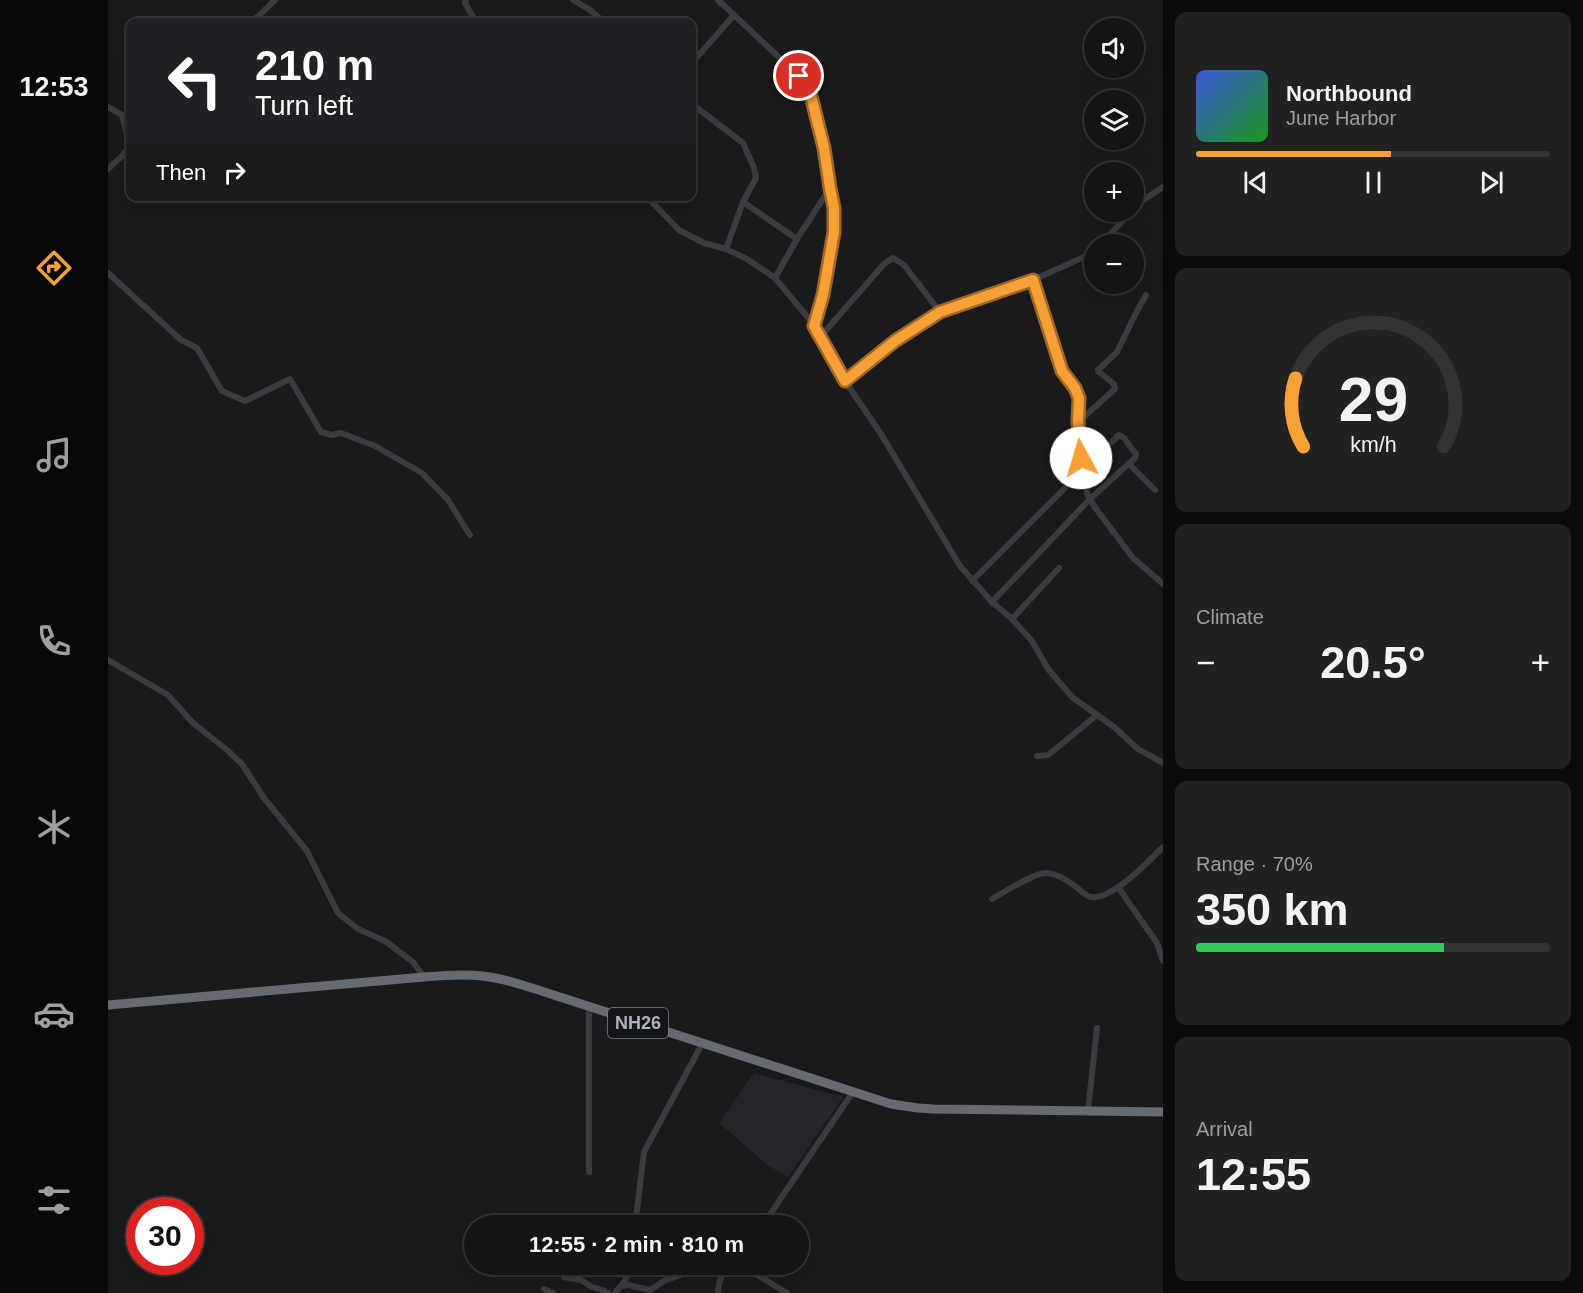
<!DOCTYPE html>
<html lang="en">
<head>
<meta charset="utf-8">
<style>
  :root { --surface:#141415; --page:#212122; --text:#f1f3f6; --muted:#9d9ea0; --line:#333334; --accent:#f6a037 }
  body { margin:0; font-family:Arial,sans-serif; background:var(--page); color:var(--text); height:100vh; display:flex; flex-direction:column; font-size:22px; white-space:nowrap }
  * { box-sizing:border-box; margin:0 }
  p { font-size:20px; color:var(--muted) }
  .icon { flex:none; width:33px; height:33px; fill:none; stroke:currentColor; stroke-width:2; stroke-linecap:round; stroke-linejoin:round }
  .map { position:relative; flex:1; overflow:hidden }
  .drawer { display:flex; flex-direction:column; gap:12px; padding:12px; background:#0b0b0c; width:420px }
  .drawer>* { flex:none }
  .top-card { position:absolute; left:18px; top:18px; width:570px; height:183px; border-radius:12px; box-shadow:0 6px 24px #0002,0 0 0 2px var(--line); background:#202124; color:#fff; overflow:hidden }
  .fabs { position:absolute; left:976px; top:18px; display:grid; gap:12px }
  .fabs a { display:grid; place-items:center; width:60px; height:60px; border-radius:50%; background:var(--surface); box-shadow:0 6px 24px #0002,0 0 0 2px var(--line); font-size:30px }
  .speed { position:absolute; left:18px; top:1197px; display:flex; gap:12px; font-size:30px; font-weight:700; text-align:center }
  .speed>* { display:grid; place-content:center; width:78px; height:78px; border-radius:50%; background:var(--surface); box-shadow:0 6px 24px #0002,0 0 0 2px var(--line); line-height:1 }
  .speed .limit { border:9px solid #d22; background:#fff; color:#111 }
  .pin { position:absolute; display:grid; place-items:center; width:51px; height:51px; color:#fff; margin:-26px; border:3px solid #fff; border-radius:50%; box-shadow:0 2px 6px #0007 }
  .me { position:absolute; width:66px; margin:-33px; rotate:354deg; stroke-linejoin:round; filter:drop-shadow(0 0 4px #0008) }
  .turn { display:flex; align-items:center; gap:21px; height:126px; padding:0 30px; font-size:27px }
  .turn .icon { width:78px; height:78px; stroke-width:2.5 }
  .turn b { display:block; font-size:42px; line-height:51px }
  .then { display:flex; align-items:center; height:57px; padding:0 30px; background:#0003; gap:12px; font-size:22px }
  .big { font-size:45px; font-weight:700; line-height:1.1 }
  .drawer .widget { flex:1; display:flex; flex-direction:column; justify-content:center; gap:9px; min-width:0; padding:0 21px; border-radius:12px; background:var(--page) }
  .drawer .dial { align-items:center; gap:0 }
  .dial svg { height:156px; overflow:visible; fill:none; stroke:var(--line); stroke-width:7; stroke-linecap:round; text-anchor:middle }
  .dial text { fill:var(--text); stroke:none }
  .song { display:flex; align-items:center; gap:18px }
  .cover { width:72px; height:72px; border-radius:9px; background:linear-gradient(135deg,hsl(230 70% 55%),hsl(120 70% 35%)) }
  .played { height:6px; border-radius:3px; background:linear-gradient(90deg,var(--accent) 55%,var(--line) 55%) }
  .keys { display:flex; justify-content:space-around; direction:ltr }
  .heat { display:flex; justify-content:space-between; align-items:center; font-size:33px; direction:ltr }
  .charge { height:9px; border-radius:4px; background:linear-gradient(90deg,#34c759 70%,var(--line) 0) }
  .trip { position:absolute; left:356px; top:1215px; width:345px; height:60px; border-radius:30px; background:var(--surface); box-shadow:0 6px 24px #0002,0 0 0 2px var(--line); font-weight:700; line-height:60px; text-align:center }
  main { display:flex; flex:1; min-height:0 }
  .dock { display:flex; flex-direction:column; width:108px; justify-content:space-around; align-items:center; background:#080808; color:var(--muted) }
  .dock .icon { width:42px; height:42px }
  .dock .on { color:var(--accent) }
  .dock b { font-size:27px; color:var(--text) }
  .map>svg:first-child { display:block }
</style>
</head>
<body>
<main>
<nav class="dock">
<b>12:53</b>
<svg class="icon on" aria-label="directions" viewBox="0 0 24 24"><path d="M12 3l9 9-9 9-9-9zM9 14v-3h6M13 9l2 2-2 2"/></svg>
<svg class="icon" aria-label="music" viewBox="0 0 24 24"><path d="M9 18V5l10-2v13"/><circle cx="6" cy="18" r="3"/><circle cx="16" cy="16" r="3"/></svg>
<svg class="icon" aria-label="phone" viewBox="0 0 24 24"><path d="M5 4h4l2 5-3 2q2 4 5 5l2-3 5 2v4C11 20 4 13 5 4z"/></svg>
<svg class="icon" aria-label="climate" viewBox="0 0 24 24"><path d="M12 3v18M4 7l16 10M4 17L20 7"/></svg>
<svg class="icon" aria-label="car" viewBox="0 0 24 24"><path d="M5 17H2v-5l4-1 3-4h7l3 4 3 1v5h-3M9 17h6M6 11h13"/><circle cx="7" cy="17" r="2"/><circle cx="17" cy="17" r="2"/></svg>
<svg class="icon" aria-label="filters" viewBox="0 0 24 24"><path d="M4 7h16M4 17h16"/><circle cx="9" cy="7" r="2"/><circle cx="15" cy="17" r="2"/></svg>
</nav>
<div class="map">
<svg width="1055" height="1293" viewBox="0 0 1055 1293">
  <rect width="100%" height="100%" fill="#1a1a1c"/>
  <path fill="#252629" d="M 646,1073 L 735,1097 L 680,1177 L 661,1166 L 611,1123 Z"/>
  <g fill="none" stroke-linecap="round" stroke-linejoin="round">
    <g stroke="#3a3c41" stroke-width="6">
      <path d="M 358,0 L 357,3 L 368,22"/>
      <path d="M 465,0 L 482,10 L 496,22"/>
      <path d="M 610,0 L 691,76 L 702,92 L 716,148 L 722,188 L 726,208 L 726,232 L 715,295 L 707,326"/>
      <path d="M 144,22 L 167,0"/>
      <path d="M 584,63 L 626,15"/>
      <path d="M 584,104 L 635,143 L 646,168 L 648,178 L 635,202 L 618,249"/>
      <path d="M 0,107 L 14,115 L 22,146 L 14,156 L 0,169"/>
      <path d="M 538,196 L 571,230 L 596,243 L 618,249 L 639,259 L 667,278 L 707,326 L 713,336 L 737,381 L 773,434 L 852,566 L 884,602 L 904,619 L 924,641 L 940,669 L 964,697 L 1006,727 L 1030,749 L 1055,763"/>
      <path d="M 635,202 L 689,239"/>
      <path d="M 1026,208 L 1031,203 L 1055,187"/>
      <path d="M 993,244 L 1023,212"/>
      <path d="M 0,273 L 73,340 L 89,348 L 114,391 L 137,401 L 182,379 L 213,432 L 224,435 L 233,433 L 267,446 L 314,473 L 340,500 L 362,535"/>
      <path d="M 667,278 L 689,239 L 722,188"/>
      <path d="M 925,280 L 954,371 L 967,388 L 971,398 L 970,422 L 975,470 L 979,493 L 986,506 L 1025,558 L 1055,584"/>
      <path d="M 713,336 L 776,264 L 785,258 L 796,265 L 832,312"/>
      <path d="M 737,381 L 787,341 L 832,312 L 887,292 L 925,280 L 987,252"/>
      <path d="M 970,422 L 1007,389 L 1006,384 L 990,371 L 990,370 L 1009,352 L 1029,311 L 1038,295"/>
      <path d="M 1021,464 L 1047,490"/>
      <path d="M 864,581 L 975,470 L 1011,435 L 1016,438 L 1028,454 L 1027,458 L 982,499 L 884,602"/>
      <path d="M 904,619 L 951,568"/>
      <path d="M 0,660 L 60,695 L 84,722 L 119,750 L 134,764 L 156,798 L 199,851 L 230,913 L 250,929 L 277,941 L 305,962 L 316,977"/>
      <path d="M 929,756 L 940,755 L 989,715"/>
      <path d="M 1010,887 L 1049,943 L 1055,961"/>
      <path d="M 884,899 C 896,892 927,872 939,873 C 949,874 961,881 968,887 C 972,890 976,894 980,896 C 1000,905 1041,861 1055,847"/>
      <path d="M 481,1007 L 481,1172"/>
      <path d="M 980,1110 L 989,1028"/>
      <path d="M 527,1226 L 536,1152 L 594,1044"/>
      <path d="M 654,1226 L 745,1092"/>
      <path d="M 631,1264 L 679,1293"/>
      <path d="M 456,1277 L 473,1280 L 484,1287 L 494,1290 L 500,1293"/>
      <path d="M 514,1286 L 520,1285 L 542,1290 L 556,1281 L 572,1275 L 586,1264"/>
      <path d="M 436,1289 L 445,1293"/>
      <path d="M 507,1293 L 517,1281 L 523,1264"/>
      <path d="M 610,1293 L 611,1284 L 618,1264"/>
    </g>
    <path stroke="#666b72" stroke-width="9" d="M 0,1005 L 316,977 C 341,975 367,973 392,979 C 403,981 414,985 424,988 L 783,1104 L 810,1108 L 825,1109 L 1055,1112"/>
  </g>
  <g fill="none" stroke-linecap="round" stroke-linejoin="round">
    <g stroke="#a06824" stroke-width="15">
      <path id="route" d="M 691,76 L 702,92 L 716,148 L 722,188 L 726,208 L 726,232 L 715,295 L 706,326 L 737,381 L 787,341 L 832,312 L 925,280 L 954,371 L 967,388 L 971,398 L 970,422 L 973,458"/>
    </g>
    <use href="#route" stroke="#f6a037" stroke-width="10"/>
  </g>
  <g text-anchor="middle" stroke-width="6" stroke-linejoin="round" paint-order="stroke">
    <rect fill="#141517" stroke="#7e848a" stroke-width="1.5" x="500" y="1008" width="60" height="30" rx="4.5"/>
    <g font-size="18" font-weight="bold" fill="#acb3bc">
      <text x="530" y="1029">NH26</text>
    </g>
  </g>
</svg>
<div class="fabs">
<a><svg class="icon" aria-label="sound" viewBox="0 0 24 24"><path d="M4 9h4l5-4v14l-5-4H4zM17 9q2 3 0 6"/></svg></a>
<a><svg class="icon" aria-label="layers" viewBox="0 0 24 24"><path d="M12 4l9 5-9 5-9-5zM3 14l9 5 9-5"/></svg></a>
<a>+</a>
<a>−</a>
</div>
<div class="speed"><div class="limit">30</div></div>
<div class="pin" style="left:691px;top:76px;background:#d93025"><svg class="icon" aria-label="arrive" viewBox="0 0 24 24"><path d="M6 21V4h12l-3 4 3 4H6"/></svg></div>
<svg class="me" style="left:973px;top:458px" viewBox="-20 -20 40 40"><circle r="19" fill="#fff"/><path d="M0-13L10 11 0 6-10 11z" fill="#f6a037"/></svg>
<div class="trip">12:55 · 2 min · 810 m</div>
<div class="top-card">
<div class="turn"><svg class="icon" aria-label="left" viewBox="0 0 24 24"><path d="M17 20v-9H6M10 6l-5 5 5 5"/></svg><div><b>210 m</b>Turn left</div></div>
<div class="then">Then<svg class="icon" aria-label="right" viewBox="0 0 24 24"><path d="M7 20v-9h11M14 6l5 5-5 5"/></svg></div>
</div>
</div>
<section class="drawer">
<div class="widget">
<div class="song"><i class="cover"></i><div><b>Northbound</b><p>June Harbor</p></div></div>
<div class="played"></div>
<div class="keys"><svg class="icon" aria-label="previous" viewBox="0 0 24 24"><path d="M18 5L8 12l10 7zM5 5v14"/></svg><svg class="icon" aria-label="pause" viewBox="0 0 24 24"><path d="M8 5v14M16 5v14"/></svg><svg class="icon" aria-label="next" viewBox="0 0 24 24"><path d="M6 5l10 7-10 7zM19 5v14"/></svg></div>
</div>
<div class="widget dial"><svg viewBox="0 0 100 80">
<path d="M14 69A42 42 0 1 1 86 69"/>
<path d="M14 69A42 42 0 0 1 10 34" stroke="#f6a037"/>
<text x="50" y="56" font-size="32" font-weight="700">29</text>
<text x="50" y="72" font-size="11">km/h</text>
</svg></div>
<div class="widget"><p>Climate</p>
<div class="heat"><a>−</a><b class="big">20.5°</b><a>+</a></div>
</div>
<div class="widget"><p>Range · 70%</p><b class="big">350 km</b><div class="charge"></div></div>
<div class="widget"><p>Arrival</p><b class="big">12:55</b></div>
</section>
</main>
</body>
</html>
